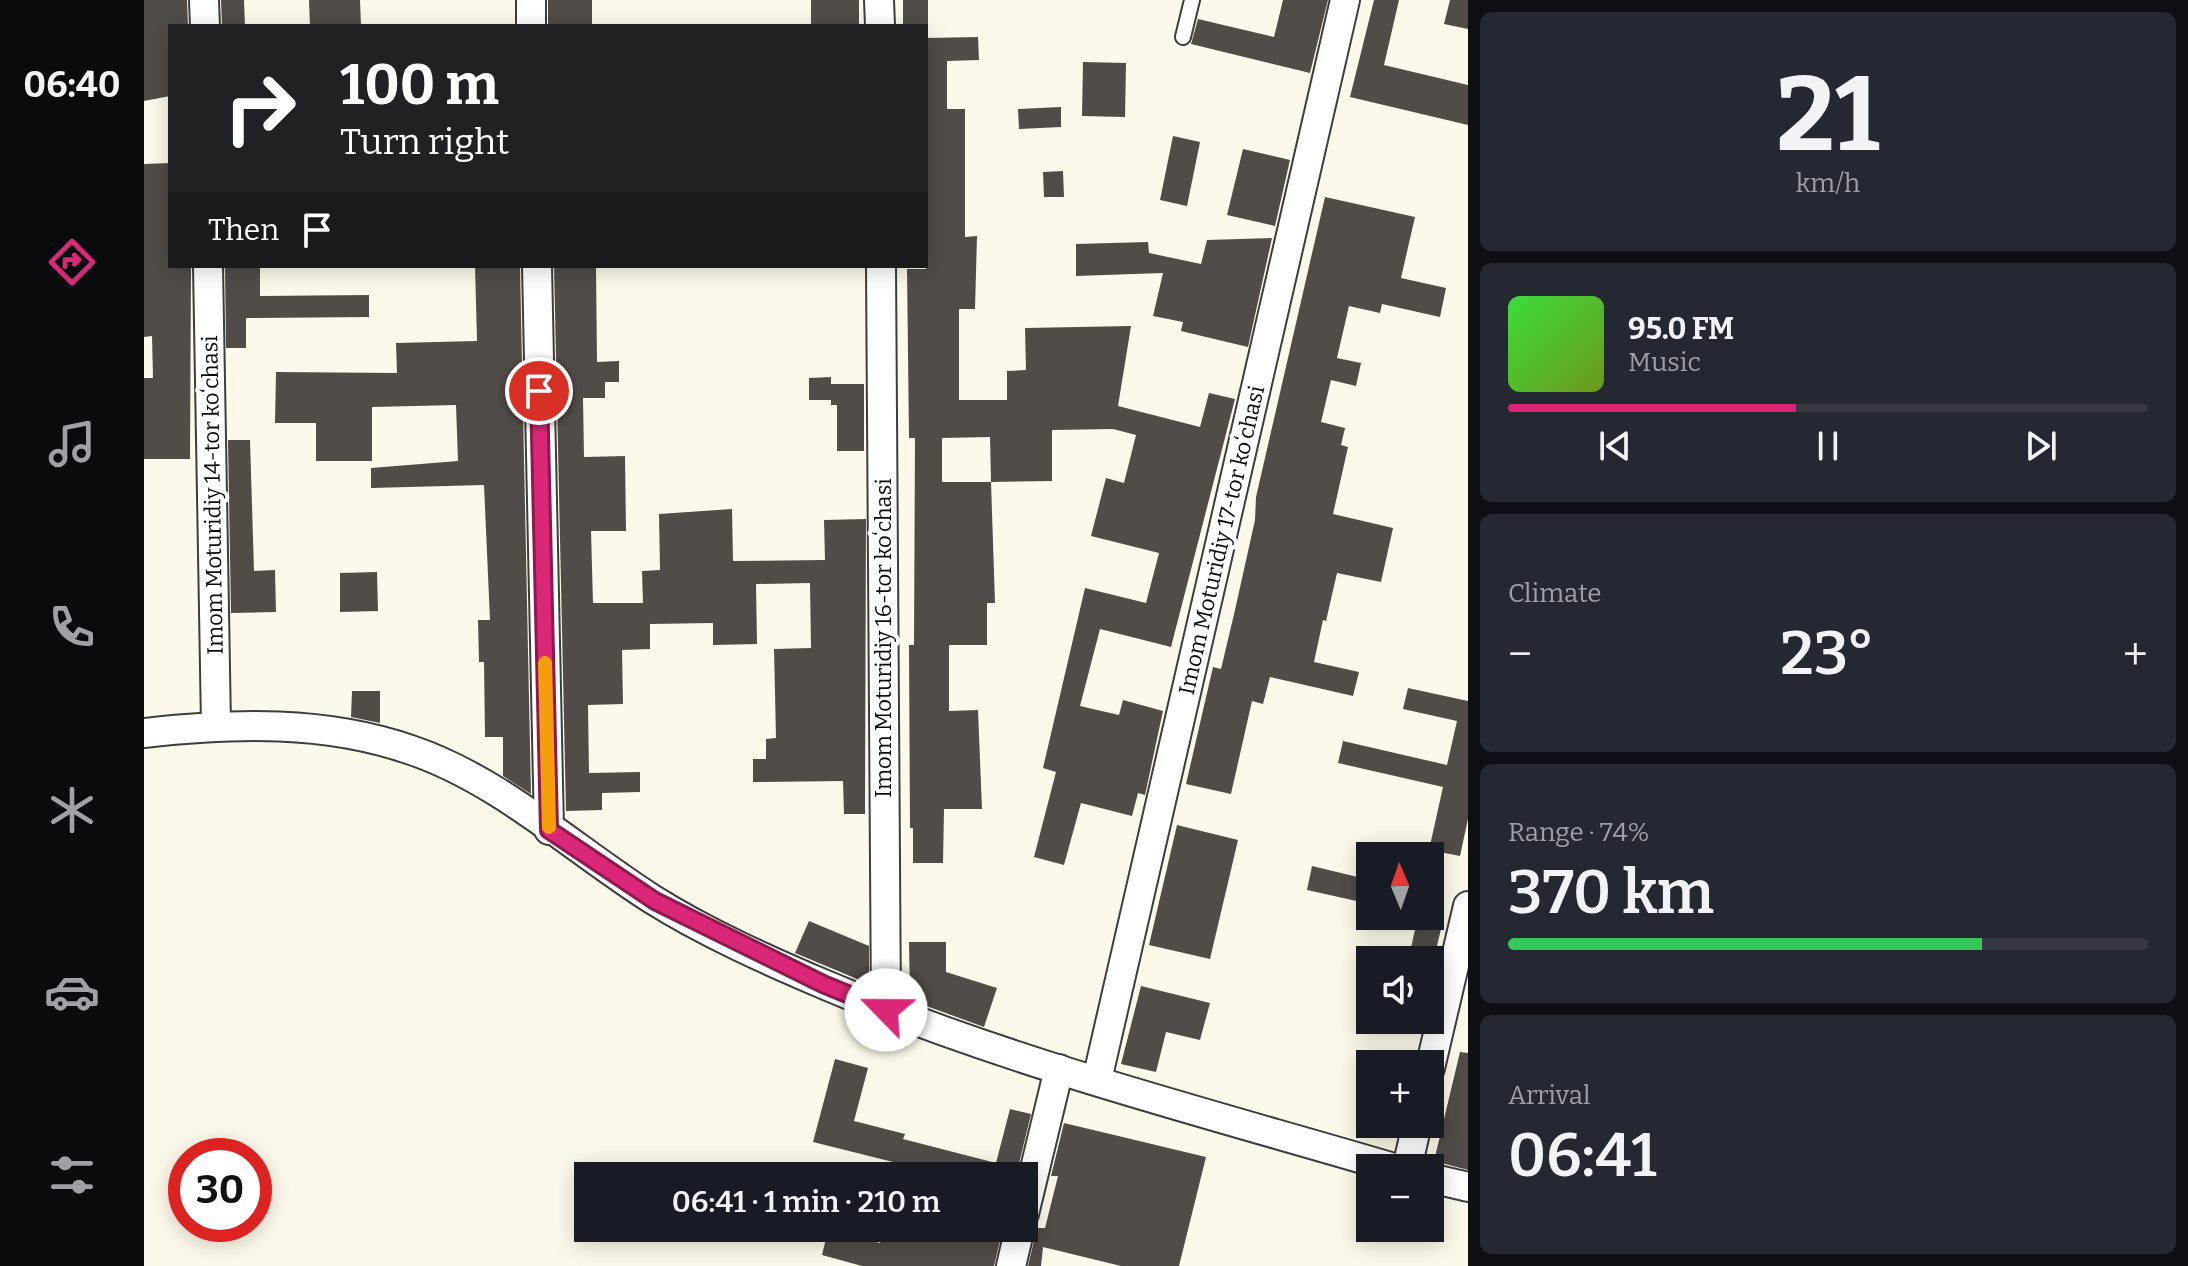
<!DOCTYPE html>
<html lang="en">
<head>
<meta charset="utf-8">
<style>
  :root { --surface:#171b24; --page:#242831; --text:#f1f3f6; --muted:#9ea1a6; --line:#363941; --accent:#db2777 }
  body { margin:0; font-family:Bitter,serif; background:var(--page); color:var(--text); height:100vh; display:flex; flex-direction:column; font-size:30px; white-space:nowrap }
  * { box-sizing:border-box; margin:0 }
  p { font-size:26px; color:var(--muted) }
  .icon { flex:none; width:44px; height:44px; fill:none; stroke:currentColor; stroke-width:2; stroke-linecap:round; stroke-linejoin:round }
  .map { position:relative; flex:1; overflow:hidden }
  .panel { display:flex; flex-direction:column; gap:12px; padding:12px; background:#0d0f14; width:720px }
  .panel>* { flex:none }
  .top-card { position:absolute; left:24px; top:24px; width:760px; height:244px; border-radius:0px; box-shadow:0 4px 20px #0003; background:#202124; color:#fff; overflow:hidden }
  .needle { width:52px; rotate:358deg }
  .tools { position:absolute; left:1212px; top:842px; display:grid; gap:16px }
  .tools a { display:grid; place-items:center; width:88px; height:88px; border-radius:0px; background:var(--surface); box-shadow:0 4px 20px #0003; font-size:40px }
  .speed { position:absolute; left:24px; top:1138px; display:flex; gap:16px; font-size:40px; font-weight:700; text-align:center }
  .speed>* { display:grid; place-content:center; width:104px; height:104px; border-radius:50%; background:var(--surface); box-shadow:0 4px 20px #0003; line-height:1 }
  .speed .limit { border:12px solid #d22; background:#fff; color:#111 }
  .pin { position:absolute; display:grid; place-items:center; width:68px; height:68px; color:#fff; margin:-34px; border:4px solid #fff; border-radius:50%; box-shadow:0 2px 8px #0007 }
  .me { position:absolute; width:88px; margin:-44px; rotate:293deg; stroke-linejoin:round; filter:drop-shadow(0 0 6px #0008) }
  .turn { display:flex; align-items:center; gap:28px; height:168px; padding:0 40px; font-size:36px }
  .turn .icon { width:104px; height:104px; stroke-width:2.5 }
  .turn b { display:block; font-size:56px; line-height:68px }
  .then { display:flex; align-items:center; height:76px; padding:0 40px; background:#0003; gap:16px; font-size:30px }
  .big { font-size:60px; font-weight:600; line-height:1.1 }
  .panel .tile { flex:1; display:flex; flex-direction:column; justify-content:center; gap:12px; min-width:0; padding:0 28px; border-radius:12px; background:var(--page) }
  .panel .dial { align-items:center; gap:0 }
  .dial b { font-size:104px; line-height:1 }
  .song { display:flex; align-items:center; gap:24px }
  .cover { width:96px; height:96px; border-radius:12px; background:linear-gradient(135deg,hsl(120 70% 55%),hsl(80 70% 35%)) }
  .played { height:8px; border-radius:4px; background:linear-gradient(90deg,var(--accent) 45%,var(--line) 45%) }
  .keys { display:flex; justify-content:space-around; direction:ltr }
  .heat { display:flex; justify-content:space-between; align-items:center; font-size:44px; direction:ltr }
  .charge { height:12px; border-radius:6px; background:linear-gradient(90deg,#34c759 74%,var(--line) 0) }
  .trip { position:absolute; left:430px; top:1162px; width:464px; height:80px; border-radius:0px; background:var(--surface); box-shadow:0 4px 20px #0003; font-weight:600; line-height:80px; text-align:center }
  main { display:flex; flex:1; min-height:0 }
  .dock { display:flex; flex-direction:column; width:144px; justify-content:space-around; align-items:center; background:#090b0e; color:var(--muted) }
  .dock .icon { width:56px; height:56px }
  .dock .selected { color:var(--accent) }
  .dock b { font-size:36px; color:var(--text) }
  .map>svg:first-child { display:block }
</style>
</head>
<body>
<main>
<nav class="dock">
<b>06:40</b>
<svg class="icon selected" aria-label="directions" viewBox="0 0 24 24"><path d="M12 3l9 9-9 9-9-9zM9 14v-3h6M13 9l2 2-2 2"/></svg>
<svg class="icon" aria-label="music" viewBox="0 0 24 24"><path d="M9 18V5l10-2v13"/><circle cx="6" cy="18" r="3"/><circle cx="16" cy="16" r="3"/></svg>
<svg class="icon" aria-label="phone" viewBox="0 0 24 24"><path d="M5 4h4l2 5-3 2q2 4 5 5l2-3 5 2v4C11 20 4 13 5 4z"/></svg>
<svg class="icon" aria-label="climate" viewBox="0 0 24 24"><path d="M12 3v18M4 7l16 10M4 17L20 7"/></svg>
<svg class="icon" aria-label="car" viewBox="0 0 24 24"><path d="M5 17H2v-5l4-1 3-4h7l3 4 3 1v5h-3M9 17h6M6 11h13"/><circle cx="7" cy="17" r="2"/><circle cx="17" cy="17" r="2"/></svg>
<svg class="icon" aria-label="filters" viewBox="0 0 24 24"><path d="M4 7h16M4 17h16"/><circle cx="9" cy="7" r="2"/><circle cx="15" cy="17" r="2"/></svg>
</nav>
<div class="map">
<svg width="1324" height="1266" viewBox="0 0 1324 1266">
  <rect width="100%" height="100%" fill="#fdf9ea"/>
  <g fill="#524c48">
    <path d="M 0,0 L 43,0 L 44,26 L 26,26 L 26,96 L 0,101 Z"/>
    <path d="M 77,0 L 100,0 L 101,26 L 78,26 Z"/>
    <path d="M 165,0 L 216,0 L 217,26 L 166,26 Z"/>
    <rect x="404" y="0" width="44" height="26"/>
    <rect x="667" y="0" width="48" height="26"/>
    <rect x="759" y="0" width="25" height="26"/>
    <path d="M 1139,0 L 1184,0 L 1166,73 L 1047,44 L 1054,19 L 1130,37 Z"/>
    <path d="M 1230,0 L 1255,0 L 1240,65 L 1324,85 L 1324,125 L 1206,97 Z"/>
    <path d="M 1306,0 L 1324,0 L 1324,29 L 1300,24 Z"/>
    <path d="M 834,37 L 835,60 L 803,61 L 803,109 L 821,109 L 821,237 L 833,236 L 831,309 L 815,309 L 815,400 L 863,400 L 863,371 L 882,370 L 881,328 L 987,326 L 974,406 L 1056,427 L 1065,393 L 1091,399 L 1027,647 L 956,629 L 936,706 L 975,715 L 979,700 L 1019,711 L 1001,795 L 994,793 L 988,816 L 937,803 L 920,865 L 890,857 L 912,772 L 899,768 L 941,588 L 1002,603 L 1015,553 L 947,536 L 962,478 L 980,483 L 992,435 L 969,429 L 908,430 L 908,481 L 847,482 L 846,437 L 798,438 L 798,482 L 847,482 L 851,603 L 843,603 L 843,645 L 805,645 L 805,711 L 834,710 L 838,809 L 800,809 L 799,863 L 769,863 L 769,828 L 766,828 L 765,645 L 770,645 L 771,438 L 765,438 L 763,269 L 782,269 L 782,38 Z"/>
    <path d="M 939,62 L 982,63 L 981,117 L 938,116 Z"/>
    <path d="M 917,107 L 917,127 L 875,129 L 874,109 Z"/>
    <path d="M 1029,136 L 1056,142 L 1043,206 L 1016,200 Z"/>
    <path d="M 1099,149 L 1146,160 L 1131,226 L 1083,215 Z"/>
    <path d="M 26,163 L 26,266 L 47,266 L 46,459 L 0,459 L 0,378 L 9,378 L 8,336 L 0,337 L 0,164 Z"/>
    <path d="M 919,171 L 920,197 L 900,197 L 899,172 Z"/>
    <path d="M 1181,197 L 1271,217 L 1257,278 L 1302,288 L 1296,317 L 1238,304 L 1236,313 L 1205,306 L 1193,358 L 1217,363 L 1212,386 L 1187,380 L 1177,422 L 1201,428 L 1197,445 L 1204,447 L 1189,514 L 1249,528 L 1237,582 L 1193,573 L 1182,621 L 1179,620 L 1170,662 L 1215,672 L 1209,696 L 1126,677 L 1119,704 L 1108,701 L 1087,794 L 1042,784 L 1069,667 L 1077,669 L 1091,610 L 1111,520 L 1112,497 Z"/>
    <path d="M 1128,238 L 1104,347 L 1037,331 L 1039,322 L 1009,316 L 1019,273 L 932,276 L 932,244 L 1004,242 L 1005,253 L 1057,264 L 1063,240 Z"/>
    <path d="M 81,266 L 116,266 L 116,296 L 225,295 L 225,317 L 102,318 L 102,348 L 82,348 Z"/>
    <path d="M 331,266 L 376,266 L 387,794 L 359,776 L 359,737 L 341,737 L 340,662 L 335,662 L 334,620 L 346,620 L 340,485 L 227,488 L 227,468 L 314,461 L 312,405 L 228,407 L 228,461 L 172,461 L 172,423 L 131,423 L 132,372 L 253,373 L 252,343 L 333,341 Z"/>
    <path d="M 410,266 L 452,266 L 453,362 L 475,361 L 475,382 L 461,382 L 461,398 L 439,398 L 440,457 L 481,456 L 482,531 L 447,531 L 449,603 L 499,603 L 498,571 L 516,570 L 515,514 L 588,509 L 589,561 L 681,560 L 680,520 L 722,519 L 721,814 L 700,814 L 699,781 L 609,782 L 609,759 L 622,759 L 622,739 L 632,738 L 630,649 L 667,648 L 666,583 L 612,584 L 613,644 L 569,645 L 569,623 L 506,624 L 506,649 L 478,650 L 479,704 L 444,705 L 445,773 L 496,772 L 496,792 L 458,793 L 458,810 L 422,811 Z"/>
    <path d="M 687,377 L 687,384 L 720,384 L 720,451 L 693,451 L 693,405 L 687,405 L 687,400 L 665,400 L 665,378 Z"/>
    <path d="M 84,440 L 106,440 L 110,571 L 131,570 L 132,612 L 87,613 Z"/>
    <path d="M 233,572 L 234,611 L 196,612 L 196,573 Z"/>
    <path d="M 1264,688 L 1324,701 L 1324,819 L 1316,856 L 1285,850 L 1299,787 L 1194,763 L 1199,741 L 1303,765 L 1313,721 L 1259,709 Z"/>
    <path d="M 208,691 L 236,691 L 236,723 L 207,717 Z"/>
    <path d="M 1033,825 L 1094,840 L 1066,959 L 1005,945 Z"/>
    <path d="M 1168,866 L 1226,880 L 1226,904 L 1163,890 Z"/>
    <path d="M 1274,916 L 1300,916 L 1289,963 L 1265,957 Z"/>
    <path d="M 665,921 L 725,946 L 725,984 L 651,953 Z"/>
    <path d="M 765,942 L 802,942 L 802,972 L 853,988 L 840,1027 L 766,1000 Z"/>
    <path d="M 997,986 L 1066,1003 L 1056,1040 L 1022,1032 L 1012,1072 L 977,1064 Z"/>
    <path d="M 1316,1052 L 1324,1053 L 1324,1170 L 1290,1161 Z"/>
    <path d="M 691,1059 L 724,1068 L 710,1121 L 761,1134 L 759,1139 L 852,1163 L 866,1109 L 887,1114 L 872,1176 L 754,1176 L 757,1164 L 669,1142 Z"/>
    <path d="M 920,1123 L 1062,1157 L 1035,1266 L 977,1266 L 899,1247 L 897,1266 L 884,1266 L 893,1228 L 901,1228 L 914,1176 L 907,1176 Z"/>
    <path d="M 740,1228 L 775,1228 L 834,1242 L 837,1228 L 859,1228 L 850,1266 L 718,1266 L 678,1255 L 684,1230 L 736,1243 Z"/>
  </g>
  <g fill="none" stroke-linecap="round" stroke-linejoin="round">
    <g stroke="#3d3d3d" stroke-width="18">
      <path id="lane" d="M 1039,37 L 1048,0"/>
    </g>
    <g stroke="#3d3d3d" stroke-width="32">
      <g id="street">
        <path d="M 60,0 L 61,26"/>
        <path d="M 387,0 L 387,26"/>
        <path d="M 735,0 L 736,26"/>
        <path d="M 64,266 L 72,725"/>
        <path d="M 393,266 L 405,830"/>
        <path d="M 737,266 L 742,1010"/>
        <path d="M 0,733 C 90,723 181,720 267,750 C 354,779 431,850 508,899 C 562,933 625,961 684,986 C 866,1063 1060,1112 1250,1168"/>
        <path d="M 1286,1068 L 1324,906"/>
        <path d="M 953,1080 L 1201,0"/>
        <path d="M 1263,1168 L 1273,1124"/>
        <path d="M 1286,1178 L 1324,1187"/>
        <path d="M 880,1214 L 915,1069"/>
        <path d="M 867,1266 L 876,1228"/>
      </g>
    </g>
    <use href="#lane" stroke="#fff" stroke-width="14"/>
    <use href="#street" stroke="#fff" stroke-width="28"/>
  </g>
  <g fill="none" stroke-linecap="round" stroke-linejoin="round">
    <g stroke="#8e194d" stroke-width="20">
      <path id="route" d="M 395,391 L 405,830 L 511,901 L 679,984 L 742,1010"/>
    </g>
    <use href="#route" stroke="#db2777" stroke-width="14"/>
    <path stroke="#f59e0b" stroke-width="14" d="M 401,663 L 405,827"/>
  </g>
  <g text-anchor="middle" stroke-width="8" stroke-linejoin="round" paint-order="stroke">
    <g font-size="22" fill="#0a0a0a" stroke="#fff">
      <text transform="translate(68 495) rotate(-91)" y="8">Imom Moturidiy 14-tor koʻchasi</text>
      <text transform="translate(1077 540) rotate(-77)" y="8">Imom Moturidiy 17-tor koʻchasi</text>
      <text transform="translate(739 638) rotate(-90)" y="8">Imom Moturidiy 16-tor koʻchasi</text>
    </g>
  </g>
</svg>
<div class="tools">
<a><svg class="needle" viewBox="-14 -14 28 28"><path d="M0-13l5 13h-10z" fill="#e53935"/><path d="M0 13l5-13h-10z" fill="#9ea1a6"/></svg></a>
<a><svg class="icon" aria-label="sound" viewBox="0 0 24 24"><path d="M4 9h4l5-4v14l-5-4H4zM17 9q2 3 0 6"/></svg></a>
<a>+</a>
<a>−</a>
</div>
<div class="speed"><div class="limit">30</div></div>
<div class="pin" style="left:395px;top:391px;background:#d93025"><svg class="icon" aria-label="arrive" viewBox="0 0 24 24"><path d="M6 21V4h12l-3 4 3 4H6"/></svg></div>
<svg class="me" style="left:742px;top:1010px" viewBox="-20 -20 40 40"><circle r="19" fill="#fff"/><path d="M0-13L10 11 0 6-10 11z" fill="#db2777"/></svg>
<div class="trip">06:41 · 1 min · 210 m</div>
<div class="top-card">
<div class="turn"><svg class="icon" aria-label="right" viewBox="0 0 24 24"><path d="M7 20v-9h11M14 6l5 5-5 5"/></svg><div><b>100 m</b>Turn right</div></div>
<div class="then">Then<svg class="icon" aria-label="arrive" viewBox="0 0 24 24"><path d="M6 21V4h12l-3 4 3 4H6"/></svg></div>
</div>
</div>
<section class="panel">
<div class="tile dial"><b>21</b><p>km/h</p></div>
<div class="tile">
<div class="song"><i class="cover"></i><div><b>95.0 FM</b><p>Music</p></div></div>
<div class="played"></div>
<div class="keys"><svg class="icon" aria-label="previous" viewBox="0 0 24 24"><path d="M18 5L8 12l10 7zM5 5v14"/></svg><svg class="icon" aria-label="pause" viewBox="0 0 24 24"><path d="M8 5v14M16 5v14"/></svg><svg class="icon" aria-label="next" viewBox="0 0 24 24"><path d="M6 5l10 7-10 7zM19 5v14"/></svg></div>
</div>
<div class="tile"><p>Climate</p>
<div class="heat"><a>−</a><b class="big">23°</b><a>+</a></div>
</div>
<div class="tile"><p>Range · 74%</p><b class="big">370 km</b><div class="charge"></div></div>
<div class="tile"><p>Arrival</p><b class="big">06:41</b></div>
</section>
</main>
</body>
</html>
